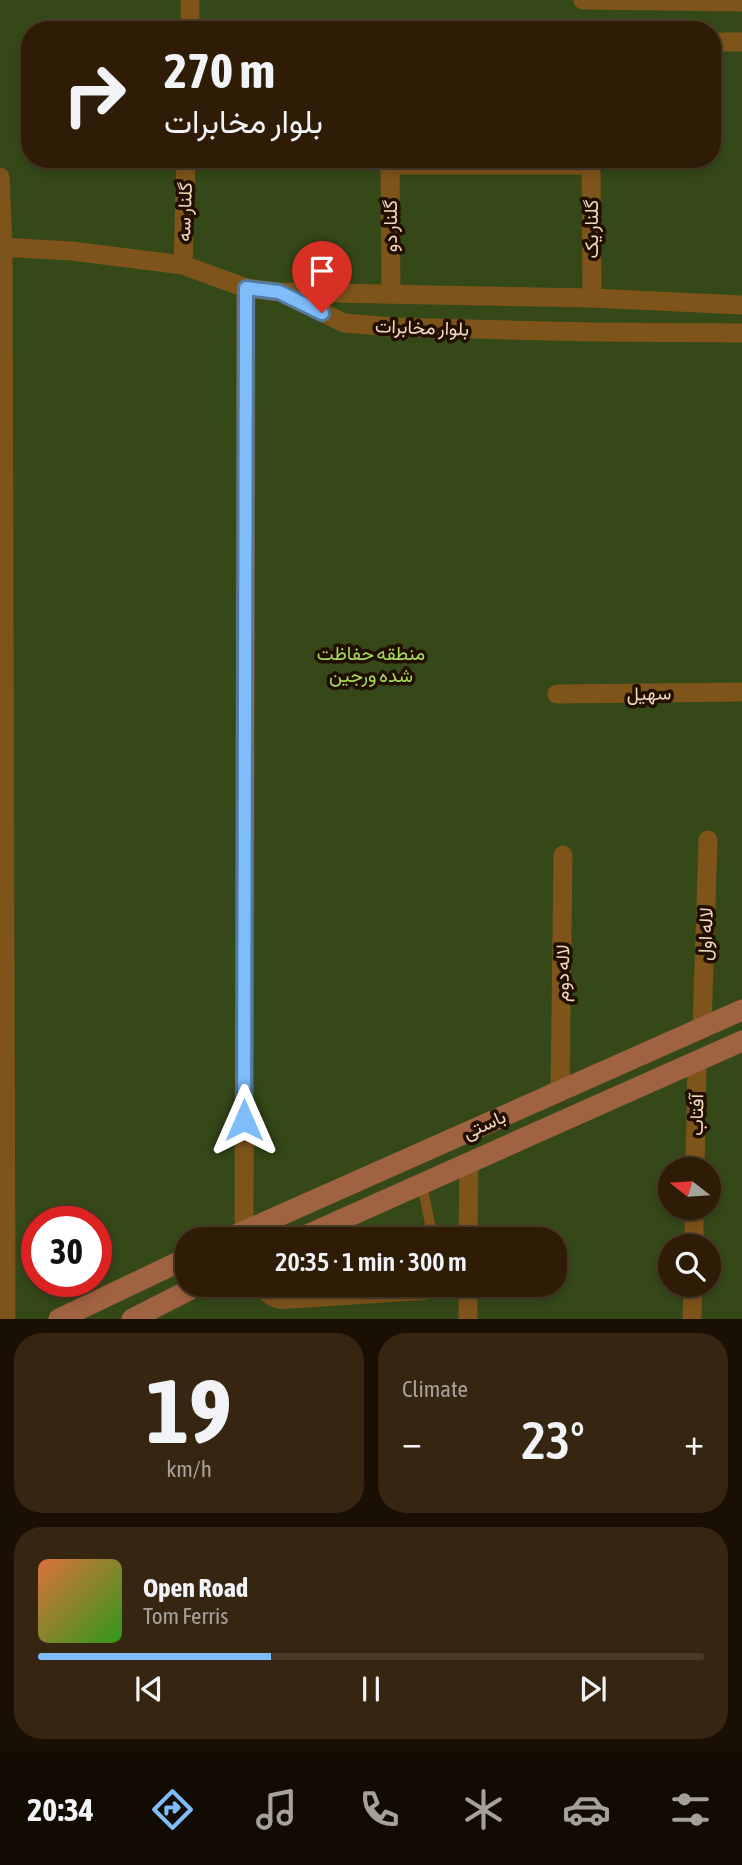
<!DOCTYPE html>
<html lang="en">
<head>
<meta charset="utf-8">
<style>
  :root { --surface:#2e1c06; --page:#362510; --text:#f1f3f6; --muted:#a7a19b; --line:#493a28; --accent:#7fbdfa }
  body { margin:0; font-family:"Asap Condensed",Vazirmatn,sans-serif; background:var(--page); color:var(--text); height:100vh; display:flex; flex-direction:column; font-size:26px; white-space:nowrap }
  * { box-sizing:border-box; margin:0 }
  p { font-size:23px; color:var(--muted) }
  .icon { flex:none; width:38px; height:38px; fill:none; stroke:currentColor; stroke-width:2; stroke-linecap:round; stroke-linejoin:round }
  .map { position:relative; height:1319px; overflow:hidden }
  .details { display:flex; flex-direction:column; gap:14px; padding:14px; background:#190f03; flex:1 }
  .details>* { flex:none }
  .hud { position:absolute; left:21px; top:21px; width:700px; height:147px; border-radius:28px; box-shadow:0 4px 10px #0003,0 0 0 2px var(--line); background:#2e1c06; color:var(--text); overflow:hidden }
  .needle { width:46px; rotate:287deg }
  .controls { position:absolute; left:658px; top:1157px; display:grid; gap:14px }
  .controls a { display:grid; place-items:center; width:63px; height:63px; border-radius:50%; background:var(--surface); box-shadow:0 4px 10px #0003,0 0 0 2px var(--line); font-size:35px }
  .speed { position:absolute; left:21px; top:1206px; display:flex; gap:14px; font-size:35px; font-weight:700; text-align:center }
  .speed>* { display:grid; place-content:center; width:91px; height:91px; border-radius:50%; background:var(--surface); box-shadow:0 4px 10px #0003,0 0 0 2px var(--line); line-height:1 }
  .speed .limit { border:10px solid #d22; background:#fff; color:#111 }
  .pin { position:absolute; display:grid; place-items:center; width:60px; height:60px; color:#fff; margin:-72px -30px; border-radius:50% 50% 50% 0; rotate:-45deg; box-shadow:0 0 7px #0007 }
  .pin .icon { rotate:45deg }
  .me { position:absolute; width:77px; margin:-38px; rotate:0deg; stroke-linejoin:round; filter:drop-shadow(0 0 5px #0008) }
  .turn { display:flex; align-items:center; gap:24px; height:147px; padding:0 28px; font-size:32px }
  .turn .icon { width:91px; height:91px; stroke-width:2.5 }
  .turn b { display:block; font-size:49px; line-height:60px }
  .big { font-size:52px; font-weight:600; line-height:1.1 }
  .details .card { flex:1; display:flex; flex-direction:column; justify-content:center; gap:10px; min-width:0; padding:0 24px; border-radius:28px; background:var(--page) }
  .details .dial { align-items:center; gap:0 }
  .dial b { font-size:91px; line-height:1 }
  .song { display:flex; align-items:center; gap:21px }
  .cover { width:84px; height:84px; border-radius:10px; background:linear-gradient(135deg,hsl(20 70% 55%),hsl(110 70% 35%)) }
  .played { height:7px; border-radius:4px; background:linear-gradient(90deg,var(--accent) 35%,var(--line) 35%) }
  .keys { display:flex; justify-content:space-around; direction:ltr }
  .heat { display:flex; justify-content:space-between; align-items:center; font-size:38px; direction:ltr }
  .details .tiles { flex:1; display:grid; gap:14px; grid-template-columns:1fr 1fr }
  .card:last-child { grid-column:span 2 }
  .trip { position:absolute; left:175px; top:1227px; width:392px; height:70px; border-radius:28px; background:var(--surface); box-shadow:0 4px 10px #0003,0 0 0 2px var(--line); font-weight:600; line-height:70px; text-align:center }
  .tab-bar { display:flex; height:112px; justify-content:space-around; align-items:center; background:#120b02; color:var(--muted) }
  .tab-bar .icon { width:49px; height:49px }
  .tab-bar .on { color:var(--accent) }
  .tab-bar b { font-size:32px; color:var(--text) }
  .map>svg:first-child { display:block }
</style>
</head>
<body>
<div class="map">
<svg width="742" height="1319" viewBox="0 0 742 1319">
  <rect width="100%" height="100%" fill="#3d2608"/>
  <path fill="#344818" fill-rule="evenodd" d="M 0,0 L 742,0 L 742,1319 L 0,1319 ZM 30,30 L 712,30 L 712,159 L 30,159 ZM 670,1169 L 709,1169 L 709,1208 L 670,1208 ZM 37,1222 L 96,1222 L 96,1281 L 37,1281 ZM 187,1239 L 555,1239 L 555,1284 L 187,1284 ZM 670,1246 L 709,1246 L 709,1284 L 670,1284 Z"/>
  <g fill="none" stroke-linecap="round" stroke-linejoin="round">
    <g stroke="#7f541b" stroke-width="10">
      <path d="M 422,1184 L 433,1239"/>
      <path d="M 256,1284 C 262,1296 269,1302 282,1304 L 424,1295 L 434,1291 L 436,1284"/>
    </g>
    <g stroke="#7f541b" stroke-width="19">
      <path d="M 583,0 L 742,2"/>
      <path d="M 190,30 L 190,0"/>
      <path d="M 712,42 L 742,42"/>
      <path d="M 390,159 L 391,294"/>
      <path d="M 591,159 L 592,298"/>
      <path d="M 390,165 L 591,165"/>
      <path d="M 0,177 L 3,247 L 6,1319"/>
      <path d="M 0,247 L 72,251 L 183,265 L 246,288 L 279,292 L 592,298 L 742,305"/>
      <path d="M 183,265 L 186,159"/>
      <path d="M 286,295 L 344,323 L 393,327 L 592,332 L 742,333"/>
      <path d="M 557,694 L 742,692"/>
      <path d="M 702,1028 L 708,840"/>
      <path d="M 560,1091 L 563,855"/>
      <path d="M 695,1169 L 697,1061"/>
      <path d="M 244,1231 L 246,288"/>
      <path d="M 468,1239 L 469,1164"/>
      <path d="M 694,1246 L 694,1208"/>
      <path d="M 468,1319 L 468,1284"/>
      <path d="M 692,1319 L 693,1284"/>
    </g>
    <g stroke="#a06341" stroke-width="21">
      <path d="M 227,1239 L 742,1010"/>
      <path d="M 298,1239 L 742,1041"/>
      <path d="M 59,1319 L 187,1258"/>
      <path d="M 132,1319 L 201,1284"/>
    </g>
  </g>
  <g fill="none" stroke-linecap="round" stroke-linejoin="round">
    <g stroke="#537ba2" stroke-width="18">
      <path id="route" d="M 244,1120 L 246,288 L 279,292 L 322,313"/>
    </g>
    <use href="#route" stroke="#7fbdfa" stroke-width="12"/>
  </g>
  <g text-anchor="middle" stroke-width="7" stroke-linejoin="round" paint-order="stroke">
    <g font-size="19" fill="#f2d9be" stroke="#210f00">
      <text transform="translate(184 212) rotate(-88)" y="7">گلنار سه</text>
      <text transform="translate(390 226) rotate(-90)" y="7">گلنار دو</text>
      <text transform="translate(591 229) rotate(-90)" y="7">گلنار یک</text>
      <text transform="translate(422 327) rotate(2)" y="7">بلوار مخابرات</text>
      <text transform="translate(649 693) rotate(-1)" y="7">سهیل</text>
      <text transform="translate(705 934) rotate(-88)" y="7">لاله اول</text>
      <text transform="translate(562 973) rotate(-89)" y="7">لاله دوم</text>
      <text transform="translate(696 1115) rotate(-89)" y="7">آفتاب</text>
      <text transform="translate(484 1124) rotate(-24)" y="7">باستی</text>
    </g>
    <g font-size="19" fill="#a6db5e" stroke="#210f00">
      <text x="371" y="660">منطقه حفاظت<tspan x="371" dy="22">شده ورجین</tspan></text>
    </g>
  </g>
</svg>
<div class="controls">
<a><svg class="needle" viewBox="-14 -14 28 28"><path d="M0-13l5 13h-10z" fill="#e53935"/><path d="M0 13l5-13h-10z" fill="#a7a19b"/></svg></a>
<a><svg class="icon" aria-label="search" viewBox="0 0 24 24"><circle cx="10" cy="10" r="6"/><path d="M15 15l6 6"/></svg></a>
</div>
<div class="speed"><div class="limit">30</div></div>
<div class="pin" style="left:322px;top:313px;background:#d93025"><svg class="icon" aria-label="arrive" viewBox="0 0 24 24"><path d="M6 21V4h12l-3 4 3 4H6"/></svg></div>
<svg class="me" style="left:244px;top:1120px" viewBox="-20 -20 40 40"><path d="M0-17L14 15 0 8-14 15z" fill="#7fbdfa" stroke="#fff" stroke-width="4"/></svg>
<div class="trip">20:35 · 1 min · 300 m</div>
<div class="hud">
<div class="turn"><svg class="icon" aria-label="right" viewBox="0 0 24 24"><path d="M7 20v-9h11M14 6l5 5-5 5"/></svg><div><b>270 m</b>بلوار مخابرات</div></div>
</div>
</div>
<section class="details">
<div class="tiles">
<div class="card dial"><b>19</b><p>km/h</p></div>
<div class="card"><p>Climate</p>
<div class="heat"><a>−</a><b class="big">23°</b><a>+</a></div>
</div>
<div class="card">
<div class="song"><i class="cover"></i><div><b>Open Road</b><p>Tom Ferris</p></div></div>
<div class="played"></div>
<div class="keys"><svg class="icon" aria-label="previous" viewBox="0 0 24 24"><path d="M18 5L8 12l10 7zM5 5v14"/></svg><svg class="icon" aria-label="pause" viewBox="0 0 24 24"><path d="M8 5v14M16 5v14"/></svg><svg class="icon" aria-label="next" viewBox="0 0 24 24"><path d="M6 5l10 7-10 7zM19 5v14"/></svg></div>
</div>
</div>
</section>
<nav class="tab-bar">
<b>20:34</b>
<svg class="icon on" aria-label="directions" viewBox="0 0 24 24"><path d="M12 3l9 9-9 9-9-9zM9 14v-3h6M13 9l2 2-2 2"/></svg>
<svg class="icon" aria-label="music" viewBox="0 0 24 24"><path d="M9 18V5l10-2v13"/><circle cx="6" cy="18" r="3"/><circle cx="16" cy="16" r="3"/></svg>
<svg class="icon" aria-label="phone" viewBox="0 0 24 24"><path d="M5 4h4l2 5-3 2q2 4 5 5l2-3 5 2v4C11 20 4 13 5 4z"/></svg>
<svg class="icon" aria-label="climate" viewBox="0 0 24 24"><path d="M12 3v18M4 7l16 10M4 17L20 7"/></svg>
<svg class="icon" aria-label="car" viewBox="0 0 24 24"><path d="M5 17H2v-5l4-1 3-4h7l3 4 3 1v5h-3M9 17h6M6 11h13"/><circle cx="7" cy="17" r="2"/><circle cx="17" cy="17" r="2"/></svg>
<svg class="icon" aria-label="filters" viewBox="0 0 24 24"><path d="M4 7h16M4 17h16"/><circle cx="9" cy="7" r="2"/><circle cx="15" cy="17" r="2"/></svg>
</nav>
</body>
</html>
